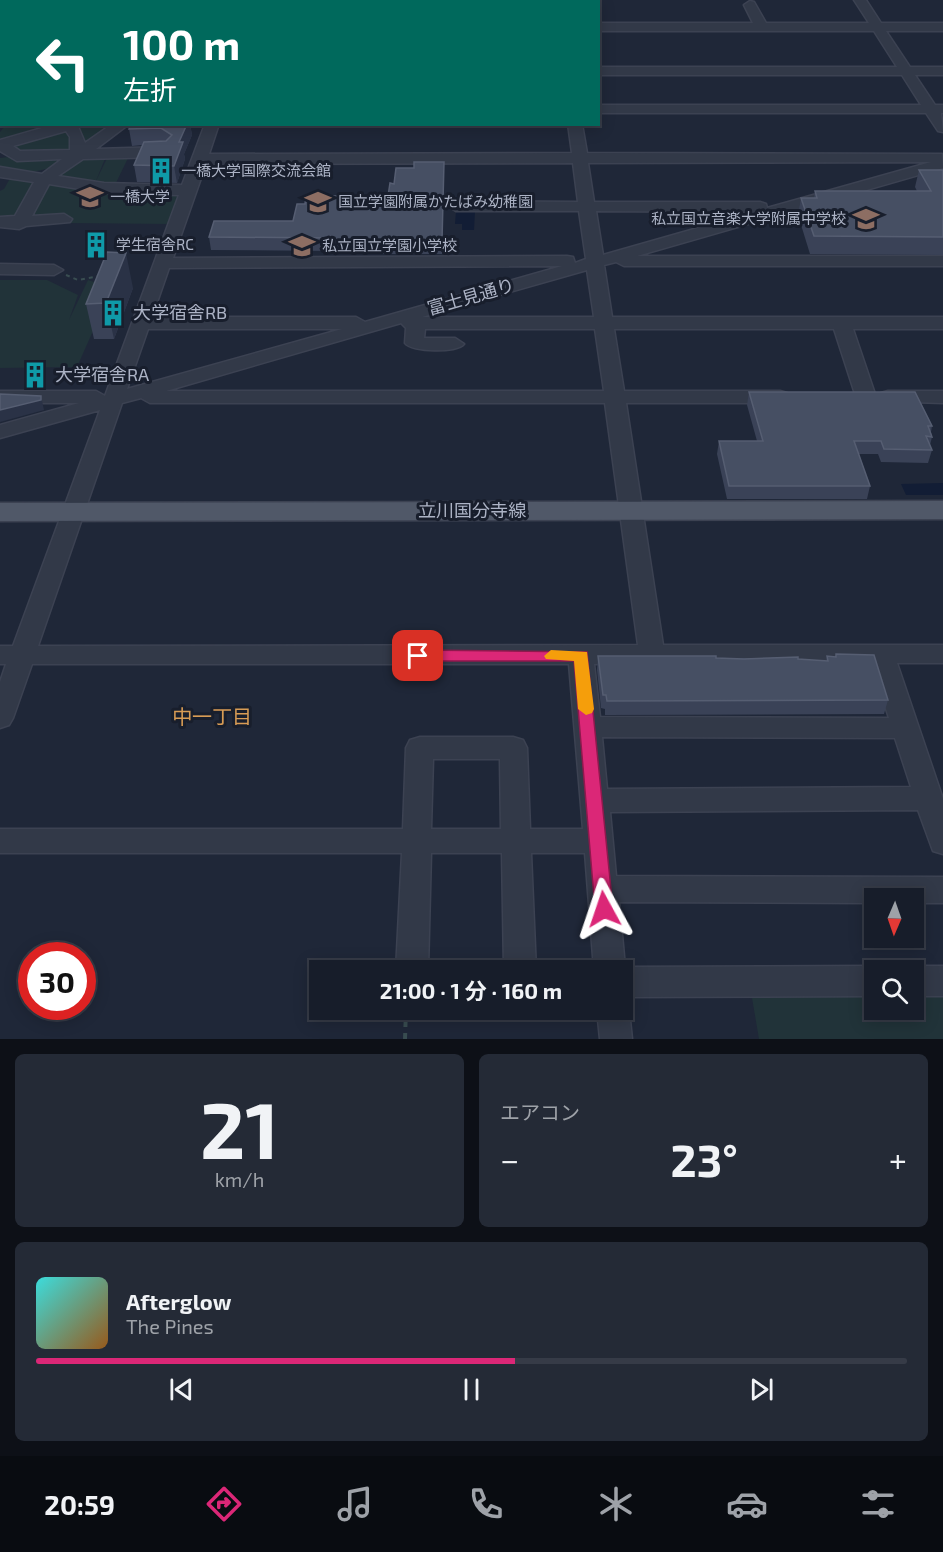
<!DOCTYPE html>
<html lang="ja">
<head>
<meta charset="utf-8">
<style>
  :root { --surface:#171d2a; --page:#242a36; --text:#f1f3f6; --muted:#9ea2a8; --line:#363b47; --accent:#db2777 }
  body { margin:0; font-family:"Exo 2","Noto Sans JP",sans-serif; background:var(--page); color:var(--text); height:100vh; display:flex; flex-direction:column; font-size:22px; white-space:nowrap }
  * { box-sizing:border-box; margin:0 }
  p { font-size:20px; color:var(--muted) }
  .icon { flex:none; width:33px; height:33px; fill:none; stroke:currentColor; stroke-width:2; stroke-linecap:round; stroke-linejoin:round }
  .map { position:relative; height:1039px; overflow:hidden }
  .side { display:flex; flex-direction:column; gap:15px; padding:15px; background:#0d1017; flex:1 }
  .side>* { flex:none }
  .hud { position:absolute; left:0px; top:0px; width:600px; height:126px; box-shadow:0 3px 15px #0003,0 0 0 2px var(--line); background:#00695c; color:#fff; overflow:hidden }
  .needle { width:39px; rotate:182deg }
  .tools { position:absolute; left:864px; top:888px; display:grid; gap:12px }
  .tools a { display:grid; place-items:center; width:60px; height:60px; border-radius:0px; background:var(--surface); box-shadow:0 3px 15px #0003,0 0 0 2px var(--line); font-size:30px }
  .speed { position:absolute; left:18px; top:942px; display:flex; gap:12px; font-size:30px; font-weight:700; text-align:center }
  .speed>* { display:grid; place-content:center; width:78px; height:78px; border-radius:50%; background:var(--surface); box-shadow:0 3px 15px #0003,0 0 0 2px var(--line); line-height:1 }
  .speed .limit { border:9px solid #d22; background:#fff; color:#111 }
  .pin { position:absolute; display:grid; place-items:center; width:51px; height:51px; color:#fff; margin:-26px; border-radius:12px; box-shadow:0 3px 9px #0006 }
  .me { position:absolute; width:66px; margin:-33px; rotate:355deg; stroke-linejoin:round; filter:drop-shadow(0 0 4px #0008) }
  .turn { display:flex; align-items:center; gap:21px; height:126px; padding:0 24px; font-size:27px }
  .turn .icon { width:78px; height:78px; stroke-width:2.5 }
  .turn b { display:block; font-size:42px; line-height:51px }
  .big { font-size:45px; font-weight:700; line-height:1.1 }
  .side .tile { flex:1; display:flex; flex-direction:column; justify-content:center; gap:9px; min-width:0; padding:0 21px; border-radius:9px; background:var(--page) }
  .side .dial { align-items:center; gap:0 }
  .dial b { font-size:78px; line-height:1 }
  .song { display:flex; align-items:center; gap:18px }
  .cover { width:72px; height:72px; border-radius:9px; background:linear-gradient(135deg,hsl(180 70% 55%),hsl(30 70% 35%)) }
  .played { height:6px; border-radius:3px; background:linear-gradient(90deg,var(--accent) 55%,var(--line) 55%) }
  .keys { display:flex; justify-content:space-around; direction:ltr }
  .heat { display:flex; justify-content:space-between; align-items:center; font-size:33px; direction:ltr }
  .side .tiles { flex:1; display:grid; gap:15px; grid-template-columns:1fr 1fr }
  .tile:last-child { grid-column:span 2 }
  .trip { position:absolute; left:309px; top:960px; width:324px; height:60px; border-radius:0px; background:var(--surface); box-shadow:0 3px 15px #0003,0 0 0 2px var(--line); font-weight:700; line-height:60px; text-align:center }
  .menu { display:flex; height:96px; justify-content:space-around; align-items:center; background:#090c11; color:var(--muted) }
  .menu .icon { width:42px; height:42px }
  .menu .active { color:var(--accent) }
  .menu b { font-size:27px; color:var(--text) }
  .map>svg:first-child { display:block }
</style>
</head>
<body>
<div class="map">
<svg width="943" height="1039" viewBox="0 0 943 1039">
  <rect width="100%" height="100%" fill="#1f2738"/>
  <g fill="#213339">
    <path d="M 6,125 L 67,125 L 0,141 L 0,132 Z"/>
    <path d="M 72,125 L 121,125 L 80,153 Z"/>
    <path d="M 69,126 L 77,154 L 18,155 L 3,144 Z"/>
    <path d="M 107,154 L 95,183 L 109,154 L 130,154 L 114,187 L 106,187 L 107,182 L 104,187 L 46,179 L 79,156 Z"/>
    <path d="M 16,156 L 76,156 C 50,170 29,176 0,171 L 0,158 Z"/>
    <path d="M 12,175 L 41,180 L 20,219 L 0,220 L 0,191 L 4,189 Z"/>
    <path d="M 45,181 L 103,189 L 101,193 L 181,194 L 170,224 L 64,223 L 67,217 L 23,219 Z"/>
    <path d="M 0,280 L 47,280 L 78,295 L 69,320 L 88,280 L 112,288 L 77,367 L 0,368 Z"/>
    <path d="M 751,992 L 874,994 L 874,1010 L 914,1010 L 914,995 L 943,996 L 943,1039 L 759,1039 Z"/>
  </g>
  <g fill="#121d35">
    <path d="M 456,211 L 475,211 L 474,230 L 462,230 L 462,224 L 455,224 Z"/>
    <path d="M 943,483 L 943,495 L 906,495 L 901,484 Z"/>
  </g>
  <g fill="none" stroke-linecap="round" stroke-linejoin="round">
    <g stroke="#3c4252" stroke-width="3">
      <g id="minor">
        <path d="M 0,0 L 7,2 L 2,2 L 0,7 Z"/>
        <path d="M 51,0 L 87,0 L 88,2 L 50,2 Z"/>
        <path d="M 166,0 L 222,0 L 223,2 L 167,2 Z"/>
        <path d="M 250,0 L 262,0 L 249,2 Z"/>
        <rect x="377" y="0" width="12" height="2"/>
        <rect x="415" y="0" width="12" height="2"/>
        <rect x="447" y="0" width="12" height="2"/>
        <rect x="551" y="0" width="12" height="2"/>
        <path d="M 854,0 L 866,0 L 881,23 L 943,23 L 943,31 L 886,31 L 910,67 L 943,67 L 943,75 L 915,75 L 935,105 L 943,105 L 943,113 L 941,113 L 943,132 L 938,131 L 926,113 L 598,113 L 598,105 L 921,105 L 902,75 L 598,75 L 598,67 L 897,67 L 874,31 L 598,31 L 598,23 L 753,23 L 744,5 L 750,1 L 754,2 L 766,23 L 869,23 Z"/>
        <path d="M 0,70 L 2,70 L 0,80 Z"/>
        <rect x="0" y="96" width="2" height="8"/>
        <rect x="0" y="115" width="2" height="8"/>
        <path d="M 56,124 L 77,124 L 85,143 L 112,124 L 129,124 L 96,149 L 164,147 L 172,152 L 164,157 L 83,159 L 58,176 L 104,183 L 182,185 L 205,124 L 219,124 L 209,154 L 572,153 L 568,124 L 582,124 L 587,153 L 942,154 L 943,168 L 637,256 L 943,256 L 943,266 L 624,266 L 616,262 L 604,265 L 612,317 L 943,317 L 943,329 L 853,329 L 876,397 L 873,401 L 859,401 L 856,397 L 834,329 L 614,329 L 624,391 L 780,391 L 787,393 L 790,397 L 787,401 L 780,403 L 626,403 L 663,645 L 943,645 L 943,663 L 897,663 L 943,799 L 943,854 L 933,851 L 918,810 L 610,812 L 616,876 L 943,877 L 943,903 L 914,903 L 914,898 L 874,898 L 874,903 L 619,902 L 625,967 L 874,966 L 885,970 L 874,970 L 874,996 L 622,997 L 622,970 L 594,970 L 585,853 L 531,853 L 536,970 L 504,970 L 502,853 L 431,853 L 428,970 L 396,970 L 402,853 L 0,853 L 0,829 L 403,829 L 406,748 L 410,740 L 420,737 L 513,737 L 523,740 L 527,748 L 530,829 L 583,829 L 569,664 L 32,664 L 13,718 L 9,725 L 0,728 L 0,682 L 6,664 L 0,664 L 0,646 L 13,646 L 100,410 L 0,438 L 0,425 L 79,403 L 0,403 L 0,391 L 96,391 L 105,396 L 179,195 L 104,193 L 49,184 L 32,216 L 64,214 L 72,219 L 70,222 L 26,226 L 19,229 L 0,227 L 0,217 L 15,216 L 34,182 L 0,177 L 0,167 L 42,174 L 62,159 L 17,161 L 0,151 L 0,140 ZM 66,131 L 70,137 L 70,150 L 20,151 L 13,146 ZM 931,162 L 767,208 L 766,204 L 760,202 L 594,202 L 588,163 ZM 573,163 L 578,202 L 456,201 L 448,206 L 456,211 L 579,211 L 586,259 L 575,263 L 573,257 L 567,256 L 173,258 L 206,164 ZM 596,211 L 754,212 L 603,255 ZM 562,266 L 365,322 L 356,317 L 152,317 L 169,268 ZM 587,270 L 594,317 L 422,317 ZM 401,323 L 406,328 L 405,343 C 411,352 458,353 464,344 L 455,338 L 424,338 L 425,329 L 595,329 L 604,391 L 166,391 ZM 148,329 L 342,329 L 127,389 ZM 141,398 L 150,403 L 605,403 L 638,645 L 38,646 L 122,403 ZM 871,663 L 889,718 L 600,717 L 594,664 ZM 602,737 L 895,738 L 911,787 L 607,789 ZM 433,759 L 500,759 L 501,829 L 431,829 Z"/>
        <path d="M 0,264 L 54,265 L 63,270 L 54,275 L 0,274 Z"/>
        <path d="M 888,391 L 943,391 L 943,403 L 881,401 L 878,397 L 881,393 Z"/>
        <path d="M 914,966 L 943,966 L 943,996 L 914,996 L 914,970 L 903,970 Z"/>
        <path d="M 622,998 L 629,1010 L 632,1039 L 600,1039 L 597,1010 L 622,1010 Z"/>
      </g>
    </g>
    <g stroke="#3c4252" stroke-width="3">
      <path id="major" d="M 943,501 L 943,519 L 0,521 L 0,503 Z"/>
    </g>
    <path stroke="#394d51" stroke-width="2" stroke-dasharray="4 4" stroke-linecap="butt" d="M 66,275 L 78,280 L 100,276"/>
    <path stroke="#394d51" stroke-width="4" stroke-dasharray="6 6" stroke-linecap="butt" d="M 405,1039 L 406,1010"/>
    <use href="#minor" fill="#323948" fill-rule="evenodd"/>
    <use href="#major" fill="#505868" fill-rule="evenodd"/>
  </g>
  <g fill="#3a4257">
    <path d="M 131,124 L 190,124 L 192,135 L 184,154 L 185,159 L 177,183 L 137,182 L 134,165 L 142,145 L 132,146 L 129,129 Z"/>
    <path d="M 444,162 L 442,254 L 335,254 L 334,251 L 211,250 L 209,237 L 293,221 L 305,204 L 388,196 L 394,184 L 414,168 Z"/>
    <path d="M 919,170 L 943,170 L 943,255 L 810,254 L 798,215 L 801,198 L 814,198 L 815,191 L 917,191 L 915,187 Z"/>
    <path d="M 133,288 L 114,339 L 94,339 L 86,304 Z"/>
    <path d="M 749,392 L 932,426 L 931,432 L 932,437 L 930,445 L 932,450 L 928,463 L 881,462 L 878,454 L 859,454 L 870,486 L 867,499 L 727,499 L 717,454 L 719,441 L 757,441 L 747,405 Z"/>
    <path d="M 836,654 L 888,700 L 884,714 L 605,715 L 605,709 L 601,708 L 597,670 L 598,656 L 798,659 L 826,661 L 827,656 L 835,657 Z"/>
  </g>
  <g fill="#2a3246">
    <path d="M 187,124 L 190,124 L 192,135 L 184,154 L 185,159 L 177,183 L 174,166 L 179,142 Z"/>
    <path d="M 126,253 L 133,288 L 114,339 L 106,303 Z"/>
    <path d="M 41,396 L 44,410 L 0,422 L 0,410 Z"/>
  </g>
  <g fill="#464f63" stroke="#565e72" stroke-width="1.5">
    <path d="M 131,124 L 187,124 L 179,142 L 183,142 L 174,166 L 134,165 L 144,142 L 166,141 L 172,135 L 161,128 L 129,129 Z"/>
    <path d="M 414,162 L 444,162 L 442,241 L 334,241 L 334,238 L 209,237 L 214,221 L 293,221 L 297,204 L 305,204 L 306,196 L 388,196 L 390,183 L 394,184 L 396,168 L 414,168 Z"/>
    <path d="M 919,170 L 943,170 L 943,237 L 814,236 L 801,198 L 817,198 L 815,191 L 931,191 Z"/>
    <path d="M 107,252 L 126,253 L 106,303 L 86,304 Z"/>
    <path d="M 749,392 L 915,392 L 932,426 L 928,426 L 932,437 L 926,436 L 932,450 L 884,449 L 881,441 L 854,441 L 870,486 L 729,486 L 719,441 L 763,441 Z"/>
    <path d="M 0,394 L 41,396 L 41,400 L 0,410 Z"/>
    <path d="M 836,654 L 874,655 L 888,700 L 607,701 L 606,695 L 603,695 L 598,656 L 716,656 L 716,658 L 744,659 L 798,657 L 798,659 L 828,661 L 827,656 L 836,657 Z"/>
  </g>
  <path fill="#db2777" stroke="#8e194d" stroke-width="1.5" d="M 418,650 L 587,652 L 613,909 L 611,915 L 604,917 L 598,915 L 595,909 L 574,661 L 418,661 L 410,656 Z"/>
  <path fill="#f59e0b" d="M 551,650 L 587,652 L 594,709 L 592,713 L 586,715 L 578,709 L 574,661 L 546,659 L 544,656 Z"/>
  <defs>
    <g id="building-bare" transform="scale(2.07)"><path d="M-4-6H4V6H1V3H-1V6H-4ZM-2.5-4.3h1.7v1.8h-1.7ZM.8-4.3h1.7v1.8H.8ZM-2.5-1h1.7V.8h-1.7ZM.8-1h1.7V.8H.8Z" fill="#0f9aa8" stroke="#181e2c" stroke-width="2.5" paint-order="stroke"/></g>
    <g id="university-bare" transform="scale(2.07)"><path d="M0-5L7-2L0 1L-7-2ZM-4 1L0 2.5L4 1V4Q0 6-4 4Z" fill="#8d6e63" stroke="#181e2c" stroke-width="2.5" paint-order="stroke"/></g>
    <g id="school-bare" transform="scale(2.07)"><path d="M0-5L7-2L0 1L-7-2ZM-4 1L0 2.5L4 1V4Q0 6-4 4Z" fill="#8d6e63" stroke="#181e2c" stroke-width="2.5" paint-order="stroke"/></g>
  </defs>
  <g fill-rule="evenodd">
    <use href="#building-bare" x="161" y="171"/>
    <use href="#university-bare" x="90" y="197"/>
    <use href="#school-bare" x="318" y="202"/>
    <use href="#school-bare" x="866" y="219"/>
    <use href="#building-bare" x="96" y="245"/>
    <use href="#school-bare" x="302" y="246"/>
    <use href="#building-bare" x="113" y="313"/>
    <use href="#building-bare" x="35" y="375"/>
  </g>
  <g text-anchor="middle" stroke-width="6" stroke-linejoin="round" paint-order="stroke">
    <g font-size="15" fill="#acb3c5" stroke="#181e2c" text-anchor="start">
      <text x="181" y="176">一橋大学国際交流会館</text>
      <text x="110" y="202">一橋大学</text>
      <text x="338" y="207">国立学園附属かたばみ幼稚園</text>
      <text x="846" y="224" text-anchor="end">私立国立音楽大学附属中学校</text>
      <text x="116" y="250">学生宿舎RC</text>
      <text x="322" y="251">私立国立学園小学校</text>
    </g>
    <g font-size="18" fill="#acb3c5" stroke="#181e2c">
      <text transform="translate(471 297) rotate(-16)" y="6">富士見通り</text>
      <text x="472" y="517">立川国分寺線</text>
    </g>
    <g font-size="18" fill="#acb3c5" stroke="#181e2c" text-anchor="start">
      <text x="133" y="319">大学宿舎RB</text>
      <text x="55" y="381">大学宿舎RA</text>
    </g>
    <g font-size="20" fill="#d89c55" stroke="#181e2c">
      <text x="212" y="724">中一丁目</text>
    </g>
  </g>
</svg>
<div class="tools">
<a><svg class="needle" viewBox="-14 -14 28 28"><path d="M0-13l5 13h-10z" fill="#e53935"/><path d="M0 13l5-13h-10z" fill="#9ea2a8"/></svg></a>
<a><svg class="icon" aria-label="search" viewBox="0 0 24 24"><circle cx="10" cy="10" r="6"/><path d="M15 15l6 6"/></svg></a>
</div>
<div class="speed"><div class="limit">30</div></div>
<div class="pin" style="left:418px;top:656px;background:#d93025"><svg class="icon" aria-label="arrive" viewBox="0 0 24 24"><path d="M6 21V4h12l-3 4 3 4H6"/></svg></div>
<svg class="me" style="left:604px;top:909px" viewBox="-20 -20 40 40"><path d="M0-17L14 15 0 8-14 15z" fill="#db2777" stroke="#fff" stroke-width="4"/></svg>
<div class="trip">21:00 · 1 分 · 160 m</div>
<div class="hud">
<div class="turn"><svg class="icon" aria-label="left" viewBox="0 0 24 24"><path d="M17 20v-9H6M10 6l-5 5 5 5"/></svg><div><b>100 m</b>左折</div></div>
</div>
</div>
<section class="side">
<div class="tiles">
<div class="tile dial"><b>21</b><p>km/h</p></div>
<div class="tile"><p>エアコン</p>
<div class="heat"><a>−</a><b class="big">23°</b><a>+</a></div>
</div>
<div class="tile">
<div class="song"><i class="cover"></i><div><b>Afterglow</b><p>The Pines</p></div></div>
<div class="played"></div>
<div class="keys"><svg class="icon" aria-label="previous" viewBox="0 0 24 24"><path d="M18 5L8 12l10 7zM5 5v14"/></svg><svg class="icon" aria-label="pause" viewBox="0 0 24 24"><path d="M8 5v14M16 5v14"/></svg><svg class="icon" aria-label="next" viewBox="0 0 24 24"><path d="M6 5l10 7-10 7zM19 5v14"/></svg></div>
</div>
</div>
</section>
<nav class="menu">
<b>20:59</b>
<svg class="icon active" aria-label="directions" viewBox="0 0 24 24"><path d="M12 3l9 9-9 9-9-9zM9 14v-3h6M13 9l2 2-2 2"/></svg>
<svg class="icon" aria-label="music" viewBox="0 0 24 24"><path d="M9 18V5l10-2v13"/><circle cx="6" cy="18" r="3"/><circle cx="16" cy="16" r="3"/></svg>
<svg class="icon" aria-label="phone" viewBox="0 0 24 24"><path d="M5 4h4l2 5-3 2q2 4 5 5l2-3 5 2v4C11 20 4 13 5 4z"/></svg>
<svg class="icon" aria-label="climate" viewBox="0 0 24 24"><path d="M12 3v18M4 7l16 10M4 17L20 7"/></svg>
<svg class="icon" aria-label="car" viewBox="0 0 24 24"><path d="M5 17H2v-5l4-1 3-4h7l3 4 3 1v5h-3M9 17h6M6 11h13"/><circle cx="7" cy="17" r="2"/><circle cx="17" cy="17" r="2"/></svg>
<svg class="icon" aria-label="filters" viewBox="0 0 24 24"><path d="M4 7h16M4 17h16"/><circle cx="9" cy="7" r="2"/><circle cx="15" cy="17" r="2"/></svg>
</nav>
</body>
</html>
